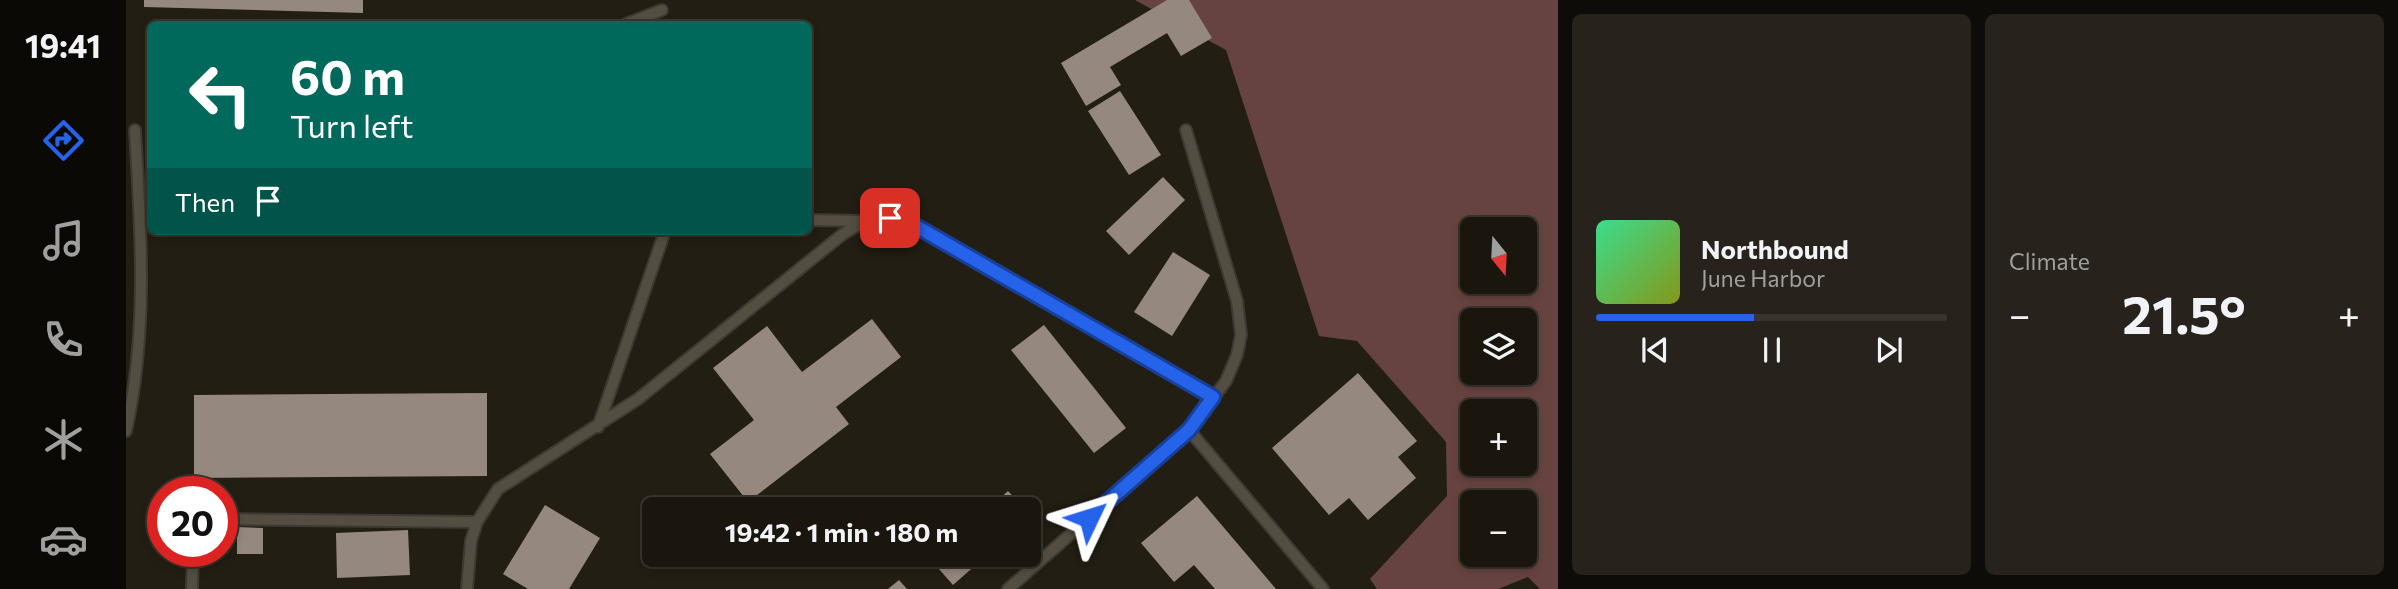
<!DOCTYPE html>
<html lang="en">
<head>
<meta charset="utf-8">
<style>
  :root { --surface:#1a160e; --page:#27231c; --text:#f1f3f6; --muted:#9f9f9e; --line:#38352e; --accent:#2563eb }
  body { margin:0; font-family:Commissioner,sans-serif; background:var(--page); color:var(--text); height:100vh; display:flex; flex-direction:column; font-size:26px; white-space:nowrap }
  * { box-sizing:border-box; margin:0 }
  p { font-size:23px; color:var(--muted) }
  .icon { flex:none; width:38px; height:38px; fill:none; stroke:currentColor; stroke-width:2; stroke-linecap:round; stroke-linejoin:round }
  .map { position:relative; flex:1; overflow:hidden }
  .panel { display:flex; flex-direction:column; gap:14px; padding:14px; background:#0e0c08; width:840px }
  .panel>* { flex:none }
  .banner { position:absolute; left:21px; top:21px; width:665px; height:214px; border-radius:10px; box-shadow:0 4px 10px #0003,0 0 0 2px var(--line); background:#00695c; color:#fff; overflow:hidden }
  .needle { width:46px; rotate:162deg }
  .controls { position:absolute; left:1334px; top:217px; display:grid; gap:14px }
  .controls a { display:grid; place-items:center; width:77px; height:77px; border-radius:10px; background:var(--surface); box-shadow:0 4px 10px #0003,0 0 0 2px var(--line); font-size:35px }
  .speed { position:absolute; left:21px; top:476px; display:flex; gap:14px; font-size:35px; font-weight:700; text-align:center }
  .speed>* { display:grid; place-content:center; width:91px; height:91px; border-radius:50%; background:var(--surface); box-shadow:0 4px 10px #0003,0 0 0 2px var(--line); line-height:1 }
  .speed .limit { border:10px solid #d22; background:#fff; color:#111 }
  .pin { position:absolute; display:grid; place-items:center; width:60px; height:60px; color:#fff; margin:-30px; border-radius:14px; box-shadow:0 4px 10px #0006 }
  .me { position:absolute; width:77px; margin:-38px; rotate:49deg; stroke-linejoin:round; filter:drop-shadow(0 0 5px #0008) }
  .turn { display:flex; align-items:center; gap:24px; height:147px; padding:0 28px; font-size:32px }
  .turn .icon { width:91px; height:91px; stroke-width:2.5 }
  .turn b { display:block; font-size:49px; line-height:60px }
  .then { display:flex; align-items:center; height:66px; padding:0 28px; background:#0003; gap:14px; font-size:26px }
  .big { font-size:52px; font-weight:700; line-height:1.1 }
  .panel .tile { flex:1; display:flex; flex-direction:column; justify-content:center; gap:10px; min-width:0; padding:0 24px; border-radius:10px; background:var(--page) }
  .song { display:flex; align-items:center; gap:21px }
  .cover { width:84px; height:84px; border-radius:10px; background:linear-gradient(135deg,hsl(150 70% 55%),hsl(70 70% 35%)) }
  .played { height:7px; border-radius:4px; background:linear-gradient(90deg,var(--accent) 45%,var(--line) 45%) }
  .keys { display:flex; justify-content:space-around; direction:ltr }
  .heat { display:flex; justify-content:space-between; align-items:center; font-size:38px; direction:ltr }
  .panel .tiles { flex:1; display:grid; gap:14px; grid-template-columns:repeat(2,1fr) }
  .trip { position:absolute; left:516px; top:497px; width:399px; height:70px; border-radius:10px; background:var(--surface); box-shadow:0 4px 10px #0003,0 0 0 2px var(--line); font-weight:700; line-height:70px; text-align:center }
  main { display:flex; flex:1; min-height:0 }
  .dock { display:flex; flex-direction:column; width:126px; justify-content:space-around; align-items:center; background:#0a0906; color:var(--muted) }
  .dock .icon { width:49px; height:49px }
  .dock .on { color:var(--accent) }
  .dock b { font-size:32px; color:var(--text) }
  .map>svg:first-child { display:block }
</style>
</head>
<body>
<main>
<nav class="dock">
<b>19:41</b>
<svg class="icon on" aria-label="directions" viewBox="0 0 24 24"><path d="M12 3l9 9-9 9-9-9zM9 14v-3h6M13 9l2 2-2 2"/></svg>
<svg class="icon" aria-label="music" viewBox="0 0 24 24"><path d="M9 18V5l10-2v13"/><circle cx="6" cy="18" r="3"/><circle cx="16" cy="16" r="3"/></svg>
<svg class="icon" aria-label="phone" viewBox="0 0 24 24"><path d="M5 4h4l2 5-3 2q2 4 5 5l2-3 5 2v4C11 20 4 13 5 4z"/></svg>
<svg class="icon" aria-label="climate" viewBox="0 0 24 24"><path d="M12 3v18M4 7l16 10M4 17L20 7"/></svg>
<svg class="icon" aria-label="car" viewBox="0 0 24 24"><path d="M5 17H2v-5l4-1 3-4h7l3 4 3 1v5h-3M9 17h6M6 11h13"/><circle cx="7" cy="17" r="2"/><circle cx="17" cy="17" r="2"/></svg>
</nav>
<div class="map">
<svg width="1432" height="589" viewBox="0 0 1432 589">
  <rect width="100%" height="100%" fill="#231e13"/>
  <path fill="#664341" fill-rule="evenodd" d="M 1009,0 L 1432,0 L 1432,589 L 1414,589 L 1402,577 L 1372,589 L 1251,589 L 1244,579 L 1321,496 L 1320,442 L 1231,341 L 1193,336 L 1100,50 ZM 1346,229 L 1398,229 L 1398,282 L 1346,282 ZM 1346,320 L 1398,320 L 1398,373 L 1346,373 ZM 1346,411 L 1398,411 L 1398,464 L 1346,464 ZM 1346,502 L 1398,502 L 1398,555 L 1346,555 Z"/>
  <g fill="#95887f">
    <path d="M 18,0 L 237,0 L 237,13 L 18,7 Z"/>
    <path d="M 1041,0 L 1063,0 L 1086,38 L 1055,56 L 1041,33 L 984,67 L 995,85 L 960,106 L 935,63 Z"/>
    <path d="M 284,21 L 284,24 L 264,24 L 264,22 Z"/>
    <path d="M 994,91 L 1035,155 L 1003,175 L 962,111 Z"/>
    <path d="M 1037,177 L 1059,200 L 1003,255 L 980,231 Z"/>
    <path d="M 1047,252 L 1084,275 L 1046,336 L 1008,312 Z"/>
    <path d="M 746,319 L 775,357 L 710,407 L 723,424 L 622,502 L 584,454 L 628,420 L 587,368 L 641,326 L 676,372 Z"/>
    <path d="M 918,325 L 1000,428 L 968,453 L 885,350 Z"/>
    <path d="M 1232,373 L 1291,441 L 1272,457 L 1290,478 L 1242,520 L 1223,498 L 1203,515 L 1146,448 Z"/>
    <path d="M 361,393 L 361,476 L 68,478 L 68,395 Z"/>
    <path d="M 882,491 L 899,509 L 862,509 Z"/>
    <path d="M 1071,496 L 1150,589 L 1089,589 L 1068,565 L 1048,582 L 1015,543 Z"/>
    <path d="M 419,505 L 474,538 L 443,589 L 402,589 L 377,574 Z"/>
    <path d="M 111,527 L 137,528 L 137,554 L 111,554 Z"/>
    <path d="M 282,530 L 284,575 L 211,578 L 210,533 Z"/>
    <path d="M 810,555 L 861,555 L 827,585 L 805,560 Z"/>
    <path d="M 773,580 L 781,589 L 762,589 Z"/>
  </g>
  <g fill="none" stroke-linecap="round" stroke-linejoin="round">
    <g stroke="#3d3a33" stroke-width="14">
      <g id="lane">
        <path d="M 500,24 L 536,10"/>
        <path d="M 682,220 L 737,221"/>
        <path d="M 472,427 L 539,231"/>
        <path d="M 1063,430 L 1197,589"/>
        <path d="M 0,431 C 22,332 15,230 9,130"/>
        <path d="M 96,519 L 351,522"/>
        <path d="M 66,589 L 67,551"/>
        <path d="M 341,589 L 345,541 L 351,522 L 372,489 L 512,399 L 717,234 C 740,218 763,215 788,225 L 1087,397"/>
        <path d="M 882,589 L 1063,430 L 1100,381 L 1111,355 L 1115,335 L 1111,301 L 1060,130"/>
      </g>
    </g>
    <use href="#lane" stroke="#544e42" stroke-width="10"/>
  </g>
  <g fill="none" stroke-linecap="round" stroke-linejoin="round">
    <g stroke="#184099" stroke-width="18">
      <path id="route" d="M 764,218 L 788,225 L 1087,397 L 1063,430 L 963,518"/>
    </g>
    <use href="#route" stroke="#2563eb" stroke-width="12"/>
  </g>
</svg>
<div class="controls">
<a><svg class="needle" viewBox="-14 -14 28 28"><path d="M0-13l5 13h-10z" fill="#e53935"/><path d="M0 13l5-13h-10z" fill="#9f9f9e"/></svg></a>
<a><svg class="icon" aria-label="layers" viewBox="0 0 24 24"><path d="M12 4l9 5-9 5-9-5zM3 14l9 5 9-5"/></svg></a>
<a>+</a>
<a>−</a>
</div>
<div class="speed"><div class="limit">20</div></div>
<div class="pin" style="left:764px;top:218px;background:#d93025"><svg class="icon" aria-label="arrive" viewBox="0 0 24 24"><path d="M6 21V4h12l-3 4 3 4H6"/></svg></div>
<svg class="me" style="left:963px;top:518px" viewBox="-20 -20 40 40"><path d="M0-17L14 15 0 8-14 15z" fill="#2563eb" stroke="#fff" stroke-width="4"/></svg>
<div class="trip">19:42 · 1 min · 180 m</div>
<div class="banner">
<div class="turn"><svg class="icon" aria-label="left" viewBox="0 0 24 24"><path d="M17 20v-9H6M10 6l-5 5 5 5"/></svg><div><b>60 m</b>Turn left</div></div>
<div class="then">Then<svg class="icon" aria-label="arrive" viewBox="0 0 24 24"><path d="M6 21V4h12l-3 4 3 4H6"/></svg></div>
</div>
</div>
<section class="panel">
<div class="tiles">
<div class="tile">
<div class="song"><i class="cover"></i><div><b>Northbound</b><p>June Harbor</p></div></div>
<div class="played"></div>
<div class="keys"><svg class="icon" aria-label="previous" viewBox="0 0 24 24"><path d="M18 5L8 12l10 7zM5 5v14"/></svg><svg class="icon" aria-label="pause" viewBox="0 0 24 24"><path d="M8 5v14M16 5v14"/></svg><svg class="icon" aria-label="next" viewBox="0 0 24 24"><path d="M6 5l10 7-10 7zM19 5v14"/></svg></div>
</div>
<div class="tile"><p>Climate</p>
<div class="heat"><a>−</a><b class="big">21.5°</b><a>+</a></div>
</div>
</div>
</section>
</main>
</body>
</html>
